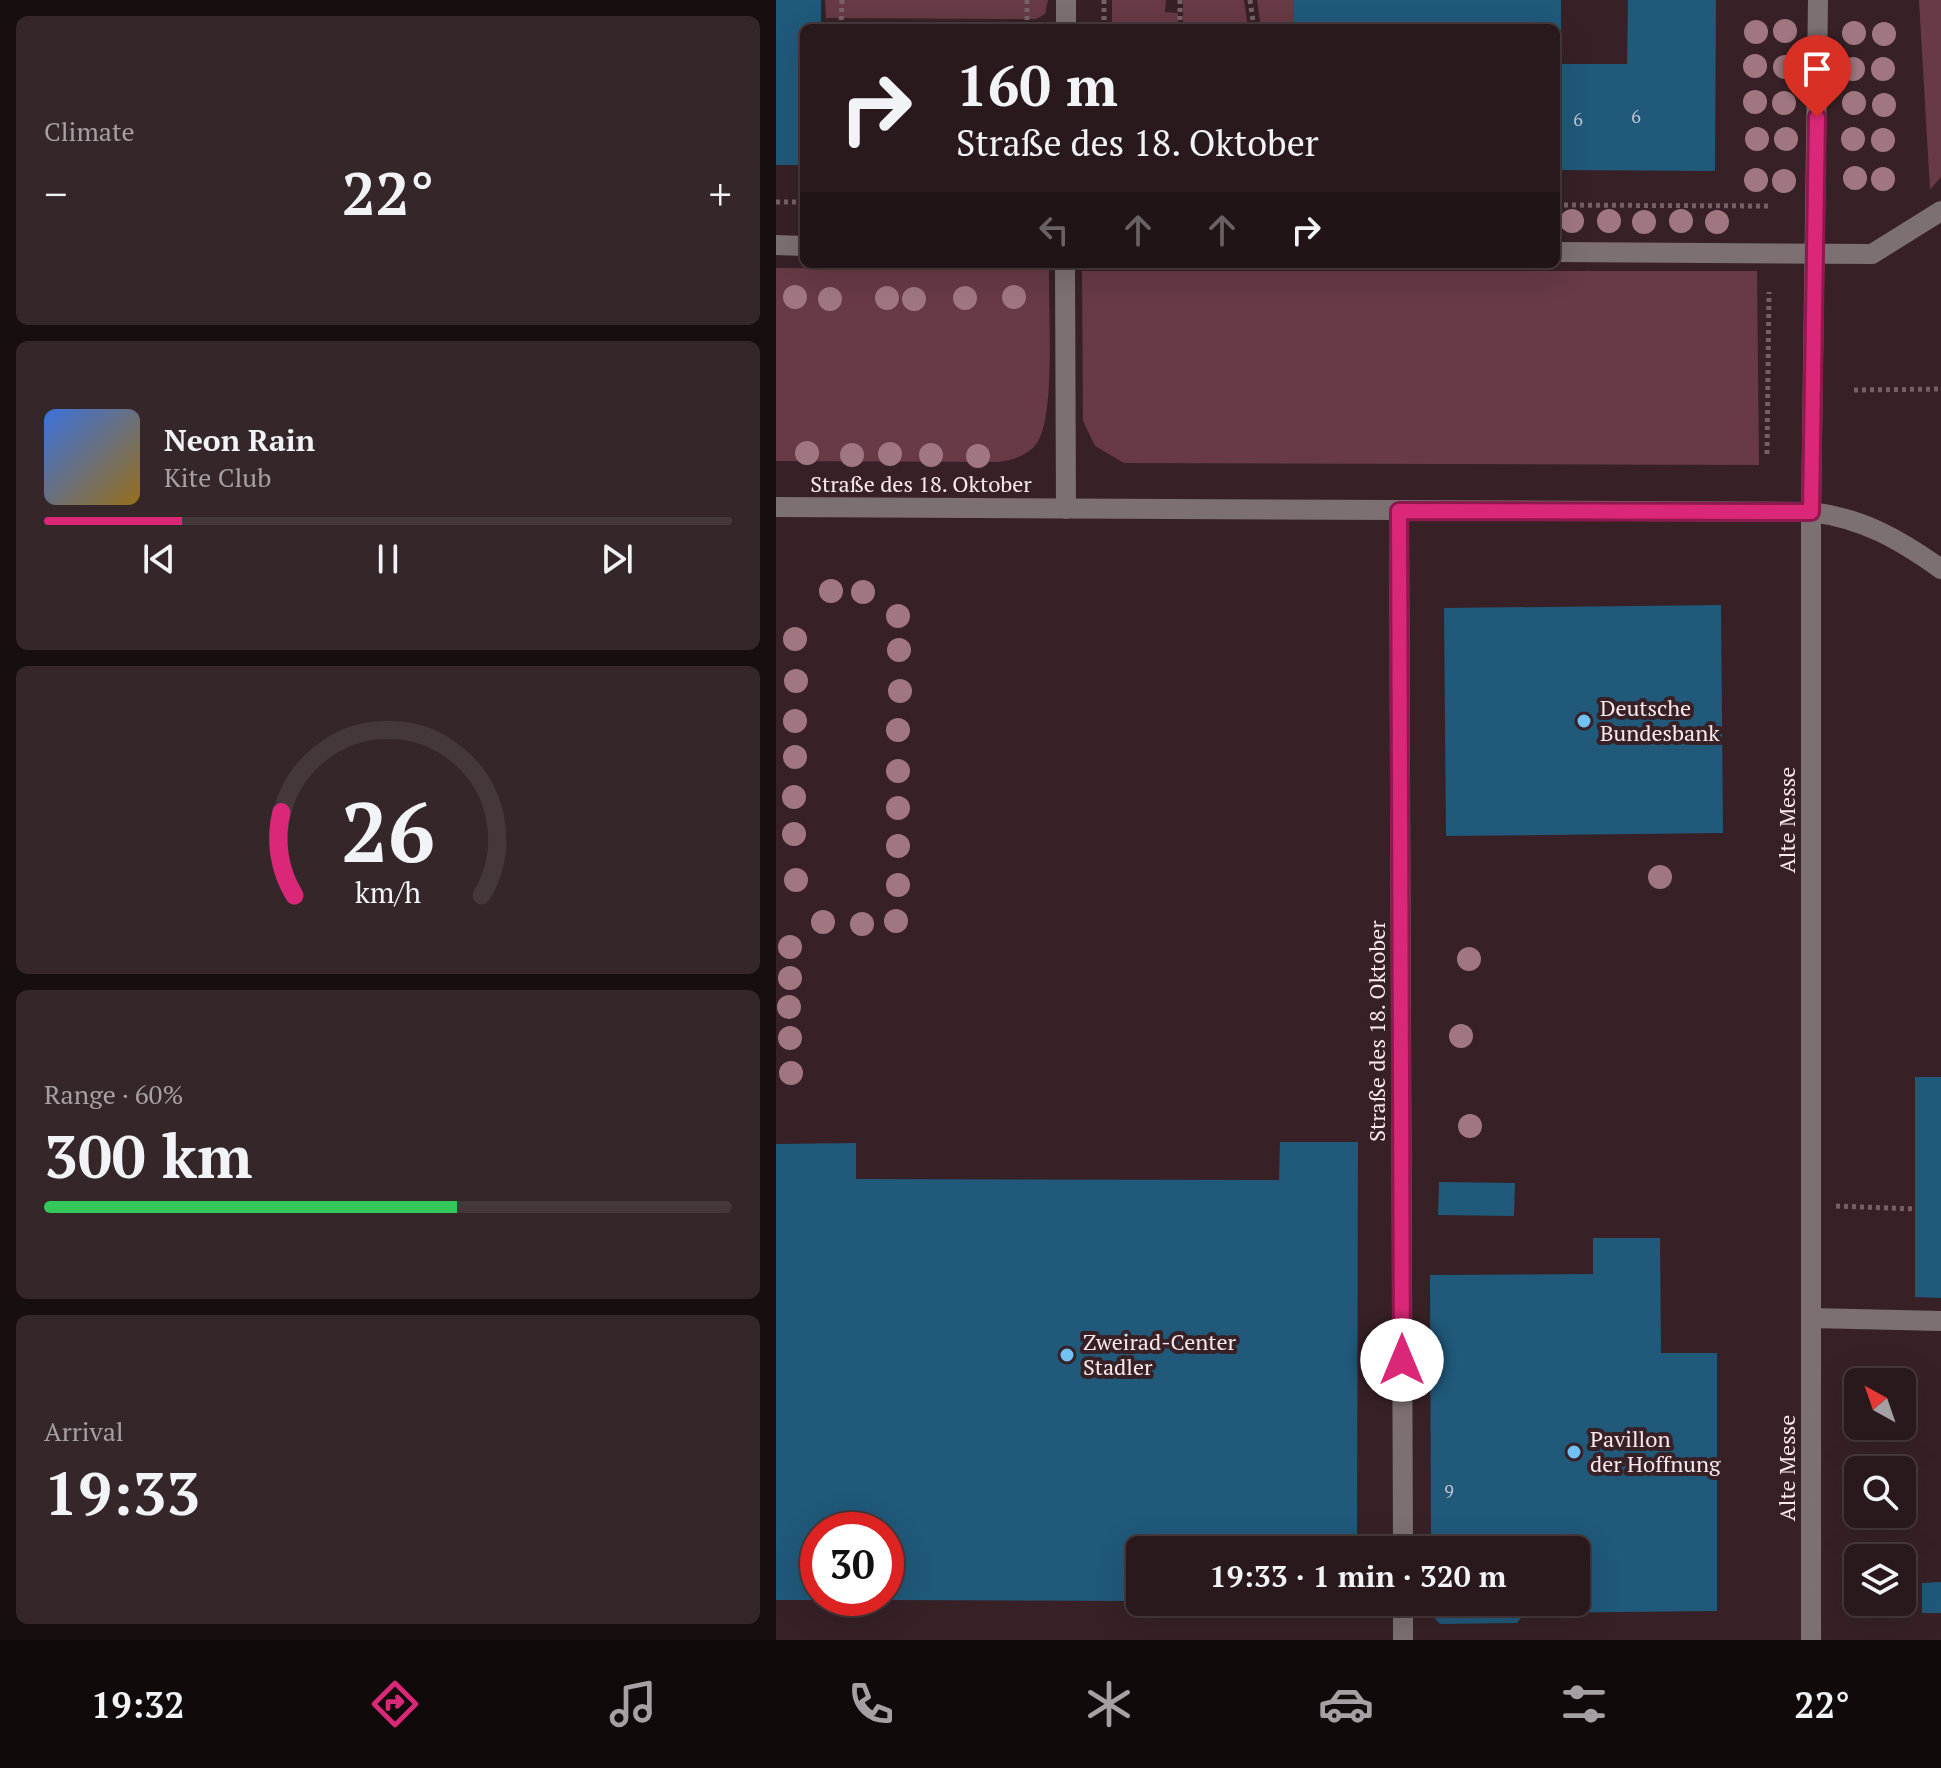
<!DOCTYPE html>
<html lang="en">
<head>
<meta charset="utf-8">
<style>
  :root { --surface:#29191c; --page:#352629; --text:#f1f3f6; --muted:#a5a0a3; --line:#45383b; --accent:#db2777 }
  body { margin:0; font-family:"PT Serif",serif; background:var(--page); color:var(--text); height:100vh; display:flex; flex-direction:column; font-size:30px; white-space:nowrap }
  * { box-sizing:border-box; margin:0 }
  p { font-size:26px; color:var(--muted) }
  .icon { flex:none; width:44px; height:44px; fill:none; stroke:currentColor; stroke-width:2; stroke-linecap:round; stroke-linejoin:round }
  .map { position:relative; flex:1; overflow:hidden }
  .drawer { display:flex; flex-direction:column; gap:16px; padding:16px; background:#170e0f; width:776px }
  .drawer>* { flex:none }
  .top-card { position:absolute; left:24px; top:24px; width:760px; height:244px; border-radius:12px; box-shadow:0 8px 32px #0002,0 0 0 2px var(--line); background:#29191c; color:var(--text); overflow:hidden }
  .needle { width:52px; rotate:320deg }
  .controls { position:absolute; left:1068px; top:1368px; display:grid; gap:16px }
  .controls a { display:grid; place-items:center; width:72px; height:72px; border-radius:12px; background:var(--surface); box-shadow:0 8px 32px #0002,0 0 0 2px var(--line); font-size:40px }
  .speed { position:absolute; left:24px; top:1512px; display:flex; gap:16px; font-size:40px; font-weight:700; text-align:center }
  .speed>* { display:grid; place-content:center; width:104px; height:104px; border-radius:50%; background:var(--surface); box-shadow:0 8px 32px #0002,0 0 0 2px var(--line); line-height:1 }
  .speed .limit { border:12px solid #d22; background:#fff; color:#111 }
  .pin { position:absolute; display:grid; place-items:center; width:68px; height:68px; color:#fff; margin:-82px -34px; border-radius:50% 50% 50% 0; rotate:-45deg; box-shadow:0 0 8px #0007 }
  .pin .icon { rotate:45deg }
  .me { position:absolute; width:88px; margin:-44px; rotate:0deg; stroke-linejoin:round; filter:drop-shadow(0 0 6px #0008) }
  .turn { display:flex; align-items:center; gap:28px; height:168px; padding:0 24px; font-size:36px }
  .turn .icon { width:104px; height:104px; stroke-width:2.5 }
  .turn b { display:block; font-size:56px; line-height:68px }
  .lanes { display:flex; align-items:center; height:76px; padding:0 24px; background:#0003; justify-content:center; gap:40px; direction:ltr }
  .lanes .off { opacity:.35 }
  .big { font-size:60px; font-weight:600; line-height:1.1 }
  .drawer .card { flex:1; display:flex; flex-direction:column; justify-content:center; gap:12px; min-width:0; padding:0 28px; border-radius:12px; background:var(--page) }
  .drawer .dial { align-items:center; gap:0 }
  .dial svg { height:208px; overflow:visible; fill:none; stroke:var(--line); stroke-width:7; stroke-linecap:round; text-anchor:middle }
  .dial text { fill:var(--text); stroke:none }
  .song { display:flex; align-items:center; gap:24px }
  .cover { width:96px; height:96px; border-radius:12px; background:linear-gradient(135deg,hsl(220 70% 55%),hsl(40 70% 35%)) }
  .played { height:8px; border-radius:4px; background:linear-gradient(90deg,var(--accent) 20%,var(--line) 20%) }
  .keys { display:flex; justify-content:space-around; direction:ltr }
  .heat { display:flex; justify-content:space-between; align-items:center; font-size:44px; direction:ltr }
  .charge { height:12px; border-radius:6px; background:linear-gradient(90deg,#34c759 60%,var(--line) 0) }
  .trip { position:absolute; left:350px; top:1536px; width:464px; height:80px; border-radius:12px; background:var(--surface); box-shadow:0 8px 32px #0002,0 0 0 2px var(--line); font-weight:600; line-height:80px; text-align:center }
  .tabs { display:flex; height:128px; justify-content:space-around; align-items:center; background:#100a0b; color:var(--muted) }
  .tabs .icon { width:56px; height:56px }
  .tabs .current { color:var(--accent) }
  .tabs b { font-size:36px; color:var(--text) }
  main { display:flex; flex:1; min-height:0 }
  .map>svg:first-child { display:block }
</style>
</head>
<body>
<main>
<section class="drawer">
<div class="card"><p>Climate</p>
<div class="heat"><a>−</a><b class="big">22°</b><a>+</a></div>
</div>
<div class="card">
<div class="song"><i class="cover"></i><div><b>Neon Rain</b><p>Kite Club</p></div></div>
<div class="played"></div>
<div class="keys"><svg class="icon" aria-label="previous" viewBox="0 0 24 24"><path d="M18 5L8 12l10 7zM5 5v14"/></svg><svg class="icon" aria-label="pause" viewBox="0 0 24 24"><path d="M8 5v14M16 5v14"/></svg><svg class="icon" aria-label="next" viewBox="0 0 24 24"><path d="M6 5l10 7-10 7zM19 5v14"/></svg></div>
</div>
<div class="card dial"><svg viewBox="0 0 100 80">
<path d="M14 69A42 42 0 1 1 86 69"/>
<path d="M14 69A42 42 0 0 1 9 37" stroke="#db2777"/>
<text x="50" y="56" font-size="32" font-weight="700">26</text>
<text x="50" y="72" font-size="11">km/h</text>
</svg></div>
<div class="card"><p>Range · 60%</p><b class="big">300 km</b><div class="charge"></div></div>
<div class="card"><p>Arrival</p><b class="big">19:33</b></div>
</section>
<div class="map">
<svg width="1165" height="1640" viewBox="0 0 1165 1640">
  <rect width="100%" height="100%" fill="#372126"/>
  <g fill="#673a45">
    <path d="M 49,0 L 272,0 L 269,14 L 260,19 L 50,18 Z"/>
    <path d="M 336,0 L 390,0 L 389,12 L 402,13 L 402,28 L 336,28 Z"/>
    <path d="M 407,0 L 468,0 L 472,28 L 407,28 Z"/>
    <path d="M 481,0 L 518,0 L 518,28 L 485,28 Z"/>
    <path d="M 1143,0 L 1165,0 L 1165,177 L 1154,190 Z"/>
    <path d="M 0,268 L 273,269 C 272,305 280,416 261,443 C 253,455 237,460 223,462 L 0,461 Z"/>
    <path d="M 306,271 L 981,271 L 983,465 L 348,463 L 319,446 L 307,421 Z"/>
  </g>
  <g fill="#20597a">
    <path d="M 0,0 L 45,0 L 45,28 L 28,28 L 28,165 L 0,165 Z"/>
    <path d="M 518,0 L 785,0 L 785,64 L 851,64 L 852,0 L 940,0 L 939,171 L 780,170 L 780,28 L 518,28 Z"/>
    <path d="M 945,605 L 947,833 L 670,836 L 668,608 Z"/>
    <path d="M 1139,1077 L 1165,1077 L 1165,1298 L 1139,1297 Z"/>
    <path d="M 504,1142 L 582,1142 L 581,1550 L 364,1550 L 364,1601 L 110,1600 L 110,1530 L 42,1530 L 42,1600 L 0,1600 L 0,1144 L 80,1143 L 80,1179 L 503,1180 Z"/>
    <path d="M 663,1182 L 739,1183 L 738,1216 L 662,1215 Z"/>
    <path d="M 817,1238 L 884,1238 L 885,1353 L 941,1353 L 941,1611 L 749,1613 L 741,1623 L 664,1624 L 655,1614 L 655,1602 L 800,1602 L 800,1550 L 655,1550 L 654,1275 L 817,1274 Z"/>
    <path d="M 1165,1582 L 1165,1613 L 1146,1613 L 1146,1583 Z"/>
  </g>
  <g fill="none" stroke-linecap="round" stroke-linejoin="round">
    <g stroke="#756165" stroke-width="5" stroke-dasharray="4 4" stroke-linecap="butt">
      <path d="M 251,0 L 251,28"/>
      <path d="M 404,0 L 404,28"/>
      <path d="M 474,0 L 478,28"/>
      <path d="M 65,28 L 66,0"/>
      <path d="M 328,28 L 328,0"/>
      <path d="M 0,202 L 28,202"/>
      <path d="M 780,205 L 993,206"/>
      <path d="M 1078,390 L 1165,389"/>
      <path d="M 991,454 L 993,292"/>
      <path d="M 1060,1206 L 1140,1209"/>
      <path d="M 1126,1509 L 1130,1509"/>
    </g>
    <g stroke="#7c7072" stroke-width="20">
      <path d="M 290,0 L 290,28"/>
      <path d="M 0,245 L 28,246"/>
      <path d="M 780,252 L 1096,254 L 1165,211"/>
      <path d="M 289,264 L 290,509"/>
      <path d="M 0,507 L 1035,512 C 1086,518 1123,539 1165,569"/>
      <path d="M 623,511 L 627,1550"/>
      <path d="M 1035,1318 L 1165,1321"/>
      <path d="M 627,1602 L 627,1640"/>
      <path d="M 1035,1640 L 1035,512 L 1042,0"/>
    </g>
  </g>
  <g fill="#a07780">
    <circle cx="1009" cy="31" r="12"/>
    <circle cx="980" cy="32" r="12"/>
    <circle cx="1078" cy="33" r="12"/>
    <circle cx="1108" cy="34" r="12"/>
    <circle cx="979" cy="66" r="12"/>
    <circle cx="1009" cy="67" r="12"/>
    <circle cx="1077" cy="69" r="12"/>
    <circle cx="1107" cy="69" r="12"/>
    <circle cx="979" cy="102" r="12"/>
    <circle cx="1008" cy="103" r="12"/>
    <circle cx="1078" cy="103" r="12"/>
    <circle cx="1108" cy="105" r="12"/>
    <circle cx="981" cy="139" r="12"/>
    <circle cx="1010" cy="139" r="12"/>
    <circle cx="1077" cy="139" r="12"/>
    <circle cx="1107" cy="140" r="12"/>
    <circle cx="1079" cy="178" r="12"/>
    <circle cx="1107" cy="179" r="12"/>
    <circle cx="980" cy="180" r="12"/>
    <circle cx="1008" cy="181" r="12"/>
    <circle cx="796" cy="221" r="12"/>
    <circle cx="833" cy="221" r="12"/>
    <circle cx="905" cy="221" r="12"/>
    <circle cx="868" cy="222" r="12"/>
    <circle cx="941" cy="222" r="12"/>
    <circle cx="19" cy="297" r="12"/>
    <circle cx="238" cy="297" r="12"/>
    <circle cx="111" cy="298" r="12"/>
    <circle cx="189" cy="298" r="12"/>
    <circle cx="54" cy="299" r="12"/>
    <circle cx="138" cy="299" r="12"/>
    <circle cx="31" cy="453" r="12"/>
    <circle cx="114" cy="454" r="12"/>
    <circle cx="76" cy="455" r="12"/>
    <circle cx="155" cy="455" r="12"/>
    <circle cx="202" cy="456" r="12"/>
    <circle cx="55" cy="591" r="12"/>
    <circle cx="87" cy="592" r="12"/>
    <circle cx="122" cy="616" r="12"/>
    <circle cx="19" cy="639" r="12"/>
    <circle cx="123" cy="650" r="12"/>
    <circle cx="20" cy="681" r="12"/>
    <circle cx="124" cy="691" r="12"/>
    <circle cx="19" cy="721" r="12"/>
    <circle cx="122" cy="730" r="12"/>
    <circle cx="19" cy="757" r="12"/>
    <circle cx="122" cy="771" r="12"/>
    <circle cx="18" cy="797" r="12"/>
    <circle cx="122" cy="808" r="12"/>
    <circle cx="18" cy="834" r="12"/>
    <circle cx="122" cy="846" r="12"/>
    <circle cx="884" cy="877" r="12"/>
    <circle cx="20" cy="880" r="12"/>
    <circle cx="122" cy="885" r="12"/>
    <circle cx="120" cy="921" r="12"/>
    <circle cx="47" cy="922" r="12"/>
    <circle cx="86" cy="924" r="12"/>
    <circle cx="14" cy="947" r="12"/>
    <circle cx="693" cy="959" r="12"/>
    <circle cx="14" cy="978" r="12"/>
    <circle cx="13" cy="1007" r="12"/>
    <circle cx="685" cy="1036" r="12"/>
    <circle cx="14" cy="1038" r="12"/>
    <circle cx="15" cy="1073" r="12"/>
    <circle cx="694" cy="1126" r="12"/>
  </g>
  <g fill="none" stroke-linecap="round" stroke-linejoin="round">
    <g stroke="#8e194d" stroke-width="20">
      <path id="route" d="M 626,1360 L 623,511 L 1035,512 L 1041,117"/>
    </g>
    <use href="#route" stroke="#db2777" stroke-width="14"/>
  </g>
  <g fill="#71c1f5" stroke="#372126" stroke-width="3">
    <circle cx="808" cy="721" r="8"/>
    <circle cx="291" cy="1355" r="8"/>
    <circle cx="798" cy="1452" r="8"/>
  </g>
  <g text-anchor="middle" stroke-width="8" stroke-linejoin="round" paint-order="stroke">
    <g font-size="18" fill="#c2c5d0">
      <text x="860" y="123">6</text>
      <text x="802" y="126">6</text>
      <text x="673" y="1497">9</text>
    </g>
    <g font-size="22" fill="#f8e9ec" stroke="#372126">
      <text x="145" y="492">Straße des 18. Oktober</text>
      <text transform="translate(1011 820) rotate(-90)" y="8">Alte Messe</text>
      <text transform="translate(601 1031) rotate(-90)" y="8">Straße des 18. Oktober</text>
      <text transform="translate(1011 1468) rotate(-90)" y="8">Alte Messe</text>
    </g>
    <g font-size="22" fill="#f8e9ec" stroke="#372126" text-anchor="start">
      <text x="824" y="716">Deutsche<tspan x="824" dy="25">Bundesbank</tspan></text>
      <text x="307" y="1350">Zweirad-Center<tspan x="307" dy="25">Stadler</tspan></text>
      <text x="814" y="1447">Pavillon<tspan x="814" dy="25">der Hoffnung</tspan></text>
    </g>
  </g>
</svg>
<div class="controls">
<a><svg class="needle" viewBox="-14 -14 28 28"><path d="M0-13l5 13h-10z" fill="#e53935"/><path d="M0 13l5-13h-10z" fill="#a5a0a3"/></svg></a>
<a><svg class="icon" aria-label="search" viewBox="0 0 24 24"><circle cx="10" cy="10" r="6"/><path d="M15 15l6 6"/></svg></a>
<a><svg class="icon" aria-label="layers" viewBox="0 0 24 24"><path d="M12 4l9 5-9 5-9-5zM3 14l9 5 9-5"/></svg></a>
</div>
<div class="speed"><div class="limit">30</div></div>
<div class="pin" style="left:1041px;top:117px;background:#d93025"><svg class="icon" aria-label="arrive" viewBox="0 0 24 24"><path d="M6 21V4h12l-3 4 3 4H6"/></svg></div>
<svg class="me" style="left:626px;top:1360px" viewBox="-20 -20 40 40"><circle r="19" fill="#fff"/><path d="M0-13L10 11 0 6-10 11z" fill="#db2777"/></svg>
<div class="trip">19:33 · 1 min · 320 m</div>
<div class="top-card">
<div class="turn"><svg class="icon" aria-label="right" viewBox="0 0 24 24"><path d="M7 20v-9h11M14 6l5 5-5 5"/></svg><div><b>160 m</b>Straße des 18. Oktober</div></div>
<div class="lanes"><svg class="icon off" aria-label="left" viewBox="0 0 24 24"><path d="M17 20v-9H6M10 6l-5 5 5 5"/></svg><svg class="icon off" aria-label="ahead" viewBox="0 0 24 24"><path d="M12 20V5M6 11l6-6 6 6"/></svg><svg class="icon off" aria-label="ahead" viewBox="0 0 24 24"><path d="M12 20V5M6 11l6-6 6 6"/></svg><svg class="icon" aria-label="right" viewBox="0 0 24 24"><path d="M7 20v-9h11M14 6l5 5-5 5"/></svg></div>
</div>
</div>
</main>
<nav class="tabs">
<b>19:32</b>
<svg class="icon current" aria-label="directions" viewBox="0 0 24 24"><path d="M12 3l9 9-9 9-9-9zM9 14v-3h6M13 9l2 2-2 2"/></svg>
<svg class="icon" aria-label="music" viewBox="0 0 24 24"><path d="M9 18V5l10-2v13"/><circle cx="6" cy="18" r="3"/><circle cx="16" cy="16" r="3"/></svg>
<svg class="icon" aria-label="phone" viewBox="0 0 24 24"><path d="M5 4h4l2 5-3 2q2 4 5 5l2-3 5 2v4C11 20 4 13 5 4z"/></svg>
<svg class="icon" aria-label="climate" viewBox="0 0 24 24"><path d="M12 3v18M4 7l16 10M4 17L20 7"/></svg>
<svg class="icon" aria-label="car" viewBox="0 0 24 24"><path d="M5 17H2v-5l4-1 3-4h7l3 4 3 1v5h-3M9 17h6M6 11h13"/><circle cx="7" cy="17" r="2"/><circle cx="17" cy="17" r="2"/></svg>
<svg class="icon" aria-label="filters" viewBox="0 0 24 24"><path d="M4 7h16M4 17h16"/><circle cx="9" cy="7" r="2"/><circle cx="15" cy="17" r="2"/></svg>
<b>22°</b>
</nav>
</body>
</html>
